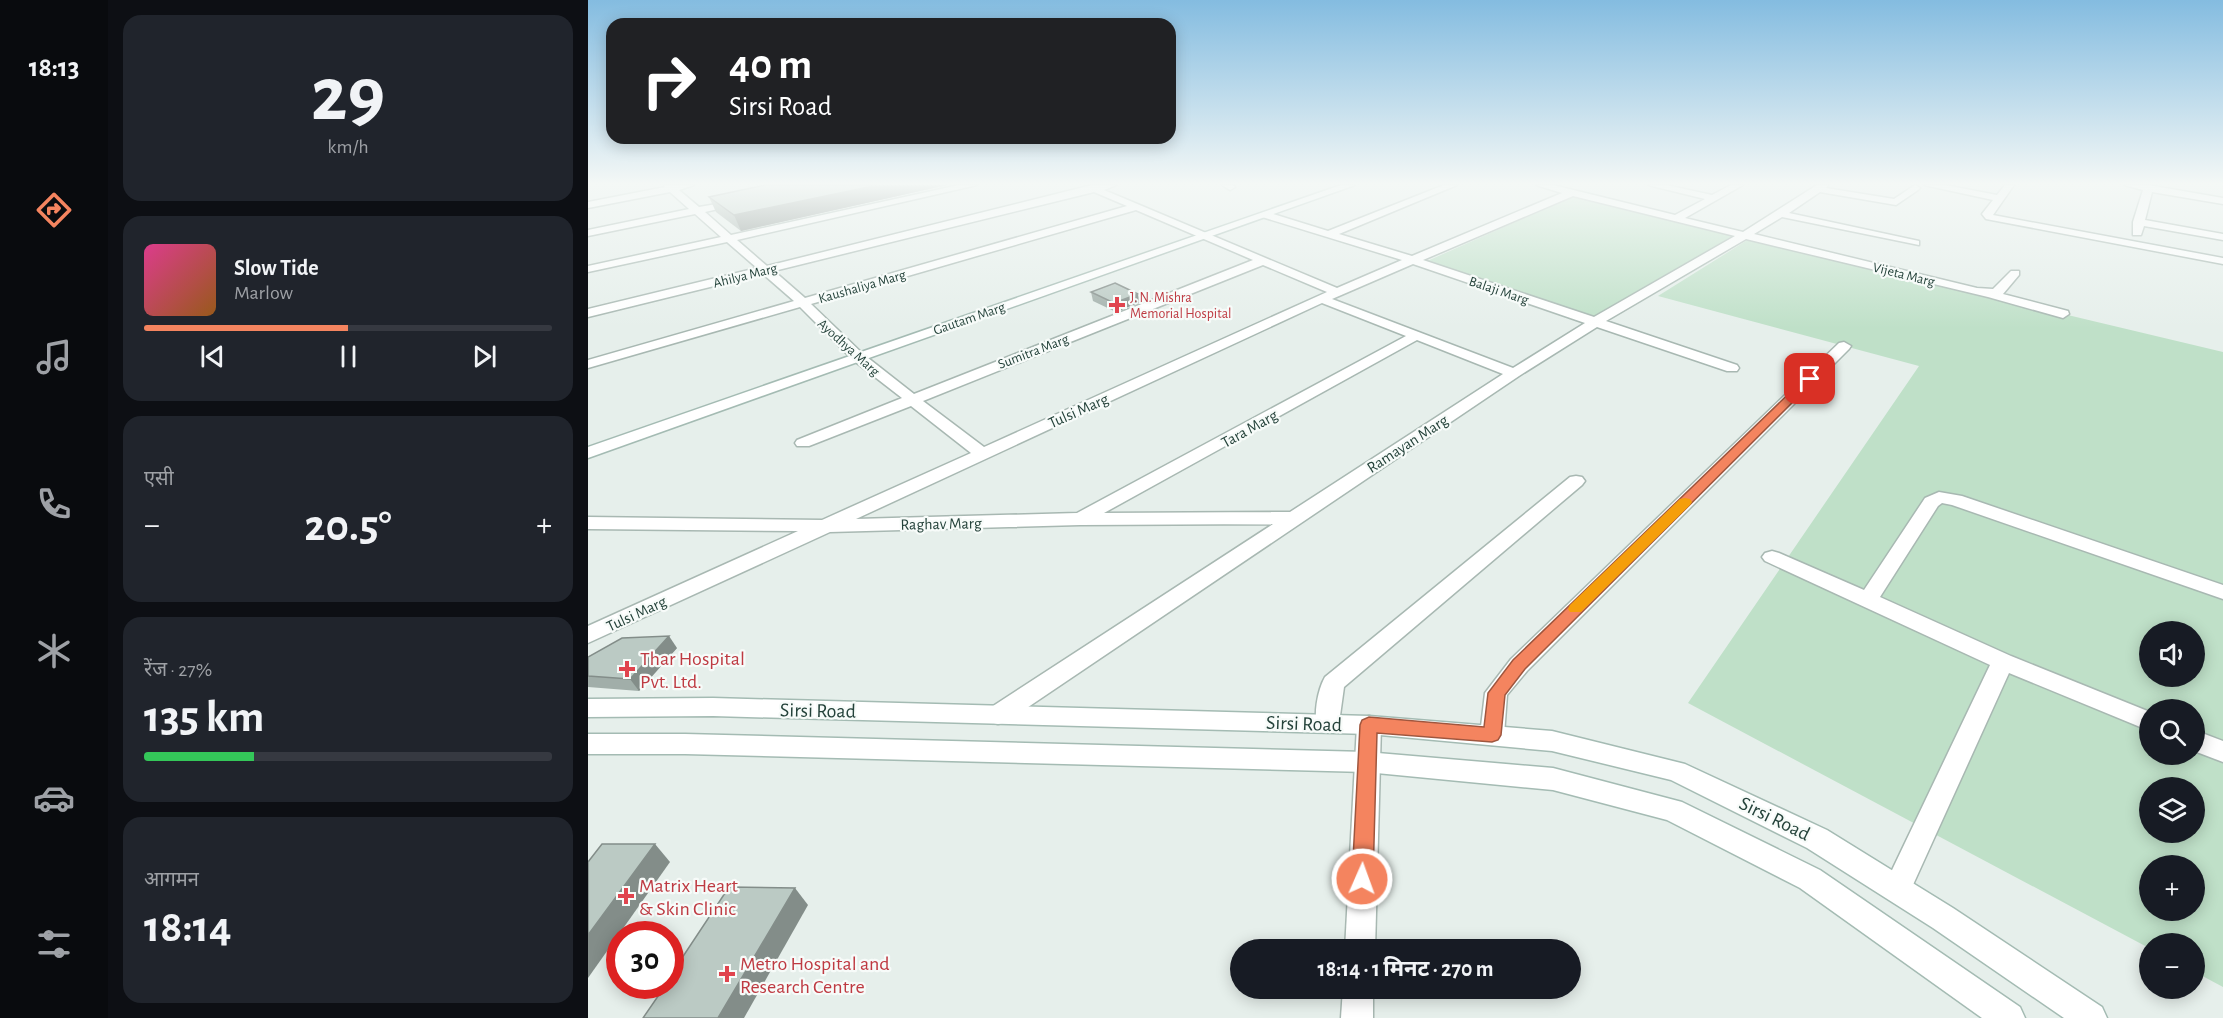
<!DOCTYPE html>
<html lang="hi">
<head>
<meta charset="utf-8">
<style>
  :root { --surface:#171b24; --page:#20242c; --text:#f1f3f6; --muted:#9ea1a6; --line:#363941; --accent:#f4845f }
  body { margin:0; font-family:"Alegreya Sans","Noto Sans Devanagari",sans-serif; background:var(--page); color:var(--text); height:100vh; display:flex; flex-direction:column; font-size:22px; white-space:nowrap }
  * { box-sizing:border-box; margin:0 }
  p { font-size:20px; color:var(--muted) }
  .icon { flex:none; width:33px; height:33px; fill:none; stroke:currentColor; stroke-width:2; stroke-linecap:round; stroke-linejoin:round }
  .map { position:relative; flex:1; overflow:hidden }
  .details { display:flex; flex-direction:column; gap:15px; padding:15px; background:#0d0f14; width:480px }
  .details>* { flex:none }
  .banner { position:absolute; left:18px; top:18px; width:570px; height:126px; border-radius:18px; box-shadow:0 3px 15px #0003; background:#202124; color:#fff; overflow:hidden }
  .buttons { position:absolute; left:1551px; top:621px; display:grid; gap:12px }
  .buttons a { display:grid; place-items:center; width:66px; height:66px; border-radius:50%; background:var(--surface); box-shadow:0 3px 15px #0003; font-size:30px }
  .speed { position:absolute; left:18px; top:921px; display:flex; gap:12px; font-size:30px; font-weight:700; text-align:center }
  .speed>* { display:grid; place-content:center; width:78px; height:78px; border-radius:50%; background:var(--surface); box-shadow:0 3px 15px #0003; line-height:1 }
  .speed .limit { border:9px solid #d22; background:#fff; color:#111 }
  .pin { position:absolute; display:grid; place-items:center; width:51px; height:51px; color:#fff; margin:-26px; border-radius:12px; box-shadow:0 3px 9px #0006 }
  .me { position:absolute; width:66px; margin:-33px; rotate:2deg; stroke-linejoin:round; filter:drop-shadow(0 0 4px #0008) }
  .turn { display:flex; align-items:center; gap:21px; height:126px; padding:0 24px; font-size:27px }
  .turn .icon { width:78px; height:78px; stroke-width:2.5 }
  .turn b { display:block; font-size:42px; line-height:51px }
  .big { font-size:45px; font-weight:700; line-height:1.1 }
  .details .widget { flex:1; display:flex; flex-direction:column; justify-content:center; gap:9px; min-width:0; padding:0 21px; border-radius:18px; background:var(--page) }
  .details .dial { align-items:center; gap:0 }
  .dial b { font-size:78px; line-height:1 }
  .song { display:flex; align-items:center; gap:18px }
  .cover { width:72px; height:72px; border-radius:9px; background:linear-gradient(135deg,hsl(330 70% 55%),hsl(30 70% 35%)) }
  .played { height:6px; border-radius:3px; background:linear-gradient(90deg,var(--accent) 50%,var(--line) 50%) }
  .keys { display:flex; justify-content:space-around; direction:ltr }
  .heat { display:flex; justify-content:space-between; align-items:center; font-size:33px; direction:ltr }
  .charge { height:9px; border-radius:4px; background:linear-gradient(90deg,#34c759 27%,var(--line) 0) }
  .trip { position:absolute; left:642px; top:939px; width:351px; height:60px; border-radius:30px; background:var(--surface); box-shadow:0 3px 15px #0003; font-weight:700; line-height:60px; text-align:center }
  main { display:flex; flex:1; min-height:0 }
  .dock { display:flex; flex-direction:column; width:108px; justify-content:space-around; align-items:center; background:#090b0e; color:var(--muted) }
  .dock .icon { width:42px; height:42px }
  .dock .active { color:var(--accent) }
  .dock b { font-size:27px; color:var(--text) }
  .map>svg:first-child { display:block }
</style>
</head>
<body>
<main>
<nav class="dock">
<b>18:13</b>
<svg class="icon active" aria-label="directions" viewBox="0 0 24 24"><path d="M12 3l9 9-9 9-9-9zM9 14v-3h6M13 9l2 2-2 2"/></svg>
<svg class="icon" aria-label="music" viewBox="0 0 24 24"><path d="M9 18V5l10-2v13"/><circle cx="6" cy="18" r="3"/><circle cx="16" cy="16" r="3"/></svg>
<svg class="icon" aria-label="phone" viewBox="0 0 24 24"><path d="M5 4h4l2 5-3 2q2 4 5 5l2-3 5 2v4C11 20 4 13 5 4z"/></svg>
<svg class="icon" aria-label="climate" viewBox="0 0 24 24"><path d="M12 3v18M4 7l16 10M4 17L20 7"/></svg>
<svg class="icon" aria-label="car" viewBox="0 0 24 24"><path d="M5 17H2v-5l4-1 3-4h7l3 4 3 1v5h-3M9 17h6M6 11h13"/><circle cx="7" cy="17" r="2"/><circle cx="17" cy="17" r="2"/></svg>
<svg class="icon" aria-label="filters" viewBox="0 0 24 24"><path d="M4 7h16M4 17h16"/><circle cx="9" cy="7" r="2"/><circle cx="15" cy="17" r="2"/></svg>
</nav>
<section class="details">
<div class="widget dial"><b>29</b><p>km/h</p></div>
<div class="widget">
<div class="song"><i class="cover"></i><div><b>Slow Tide</b><p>Marlow</p></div></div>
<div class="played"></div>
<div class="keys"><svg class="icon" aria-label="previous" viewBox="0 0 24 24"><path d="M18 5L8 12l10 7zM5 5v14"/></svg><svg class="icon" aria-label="pause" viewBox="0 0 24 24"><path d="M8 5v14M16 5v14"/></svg><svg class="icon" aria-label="next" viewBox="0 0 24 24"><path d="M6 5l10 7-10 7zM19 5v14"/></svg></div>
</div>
<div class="widget"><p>एसी</p>
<div class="heat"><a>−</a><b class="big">20.5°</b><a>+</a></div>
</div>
<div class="widget"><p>रेंज · 27%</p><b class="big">135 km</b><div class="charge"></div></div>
<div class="widget"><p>आगमन</p><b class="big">18:14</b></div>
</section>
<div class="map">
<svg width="1635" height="1018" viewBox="0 0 1635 1018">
  <rect width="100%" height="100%" fill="#e6efeb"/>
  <g fill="#bfe0c8" fill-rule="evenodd">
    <path d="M 984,197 L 1146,235 L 1010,319 L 837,262 Z"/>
    <path d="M 1161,239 L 1635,352 L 1635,987 L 1607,972 L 1606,944 L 1562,944 L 1561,948 L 1100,703 L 1331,366 L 1070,296 ZM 1562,632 L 1606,632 L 1606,676 L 1562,676 ZM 1562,710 L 1606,710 L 1606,754 L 1562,754 ZM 1562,788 L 1606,788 L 1606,832 L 1562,832 ZM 1562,866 L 1606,866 L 1606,910 L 1562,910 Z"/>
  </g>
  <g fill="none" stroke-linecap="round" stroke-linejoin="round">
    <g stroke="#a8b8b2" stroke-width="3">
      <g id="street">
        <path d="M 76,185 L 106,185 L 91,190 L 111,207 L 152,200 L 152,204 L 117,212 L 143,235 L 371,185 L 389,185 L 149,240 L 179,266 L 504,185 L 528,185 L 516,190 L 749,288 L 814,260 L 674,217 L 674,213 L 682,213 L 740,231 L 856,185 L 869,185 L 751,234 L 824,256 L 974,193 L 948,185 L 965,185 L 1087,215 L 1117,199 L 1060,185 L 1078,185 L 1124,195 L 1143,185 L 1155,185 L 1097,218 L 1155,232 L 1229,185 L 1240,185 L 1238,188 L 1306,199 L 1327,185 L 1332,188 L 1330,190 L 1308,205 L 1232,192 L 1201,213 L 1331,241 L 1331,245 L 1194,217 L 1166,234 L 1389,288 L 1405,289 L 1423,271 L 1431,271 L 1431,275 L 1415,294 L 1480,311 L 1481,314 L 1475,318 L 1400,297 L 1158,239 L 1018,321 L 1149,365 L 1151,368 L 1149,371 L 1139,371 L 1009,327 L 931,376 L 418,722 L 410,724 L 402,722 L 398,715 L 402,708 L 685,524 L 492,525 L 242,532 L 0,643 L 0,626 L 210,531 L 0,529 L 0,517 L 234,520 L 383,453 L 323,406 L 221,446 L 209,446 L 207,443 L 209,440 L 314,398 L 265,360 L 212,307 L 0,368 L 0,360 L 206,301 L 175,274 L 0,317 L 0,309 L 169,268 L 139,242 L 0,272 L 0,266 L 133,237 L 107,214 L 0,236 L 0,230 L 101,209 L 82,192 L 0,208 L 0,202 L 77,187 ZM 506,192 L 539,206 L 217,298 L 186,271 ZM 985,196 L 1147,236 L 1006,317 L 835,260 ZM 548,210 L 665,260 L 326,394 L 275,354 L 223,304 ZM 825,264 L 997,323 L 925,368 L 744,299 ZM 675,265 L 739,292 L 396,447 L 335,401 ZM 734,303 L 818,336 L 489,513 L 268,519 ZM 829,340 L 915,374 L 702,512 L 516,513 Z"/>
        <path d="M 634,185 L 645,185 L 647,187 L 642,190 Z"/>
        <path d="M 1336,185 L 1357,185 L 1409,195 L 1417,185 L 1426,185 L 1405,215 L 1635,258 L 1635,264 L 1398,219 L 1394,214 L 1405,200 Z"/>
        <path d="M 1536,185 L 1560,185 L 1635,198 L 1635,204 L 1564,192 L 1557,220 L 1635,234 L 1635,240 L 1556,226 L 1553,235 L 1545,235 L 1545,222 L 1555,190 Z"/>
        <path d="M 1256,342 L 1263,346 L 1261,349 L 939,671 L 919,695 L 916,735 L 913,742 L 904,745 L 895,742 L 892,735 L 897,693 L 923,659 L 1251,343 Z"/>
        <path d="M 988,476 L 994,477 L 997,481 L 994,485 L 756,687 L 751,723 L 747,730 L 739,732 L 731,730 C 724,717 730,689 737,677 L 982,477 Z"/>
        <path d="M 1351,492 L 1374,496 L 1635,585 L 1635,599 L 1364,505 L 1354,503 L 1350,506 L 1292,597 L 1423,656 L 1562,712 L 1562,731 L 1421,673 L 1319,898 L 1309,902 L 1299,898 L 1295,889 L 1402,665 L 1177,561 L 1174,557 L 1177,553 L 1184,551 L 1191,553 L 1276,590 L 1337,498 Z"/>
        <path d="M 781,716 L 789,718 L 793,725 L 787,950 L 757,950 L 769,725 L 773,718 Z"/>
        <path d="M 1606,730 L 1635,741 L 1635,762 L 1606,751 Z"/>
        <path d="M 755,988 L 785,988 L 785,1018 L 753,1018 Z"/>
      </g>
    </g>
    <g stroke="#a4bbb3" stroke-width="3">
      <g id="secondary">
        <path d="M 753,185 L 767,185 L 0,458 L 0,447 Z"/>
        <path d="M 125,698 L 781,716 L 964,731 L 1097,764 L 1239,830 L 1365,908 L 1514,1007 L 1519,1018 L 1476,1018 L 1345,928 L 1219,848 L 1083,780 L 964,751 L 781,734 L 125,716 L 0,717 L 0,699 Z"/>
        <path d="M 0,734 L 97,734 L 778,752 L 965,768 L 1094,802 L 1232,870 L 1432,1007 L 1437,1018 L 1394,1018 L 1212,888 L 1079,820 L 965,790 L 778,772 L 97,754 L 0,754 Z"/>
      </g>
    </g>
    <use href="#street" fill="#fff" fill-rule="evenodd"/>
    <use href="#secondary" fill="#fff" fill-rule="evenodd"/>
  </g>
  <g fill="#a1aea9">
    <path d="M 177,185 L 359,185 L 153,231 L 128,212 L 121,197 Z"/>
    <path d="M 503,292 L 552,302 L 528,312 L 505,301 Z"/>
    <path d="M 89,648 L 51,691 L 0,687 L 0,657 Z"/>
  </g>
  <g fill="#838d89">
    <path d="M 290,185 L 359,185 L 153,231 L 146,215 Z"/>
    <path d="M 550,294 L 552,302 L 528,312 L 526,303 Z"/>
    <path d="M 81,636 L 89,648 L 51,691 L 42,679 Z"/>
    <path d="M 67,844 L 82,862 L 0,978 L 0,935 Z"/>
    <path d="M 207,888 L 220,905 L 156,1018 L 130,1018 Z"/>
  </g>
  <g fill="#bbcac4" stroke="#838d89" stroke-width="1.5">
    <path d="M 177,185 L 290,185 L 146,215 L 121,197 Z"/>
    <path d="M 527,283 L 550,294 L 526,303 L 503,292 Z"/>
    <path d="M 81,636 L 42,679 L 0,676 L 0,657 L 34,638 Z"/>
    <path d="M 14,844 L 67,844 L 0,935 L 0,862 Z"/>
    <path d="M 141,887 L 207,888 L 130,1018 L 55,1018 L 77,986 L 82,986 L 82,976 Z"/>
  </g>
  <linearGradient id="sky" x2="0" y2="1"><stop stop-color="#84bce0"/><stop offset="0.56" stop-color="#f4f8f6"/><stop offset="1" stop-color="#f4f8f6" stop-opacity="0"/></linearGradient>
  <rect width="1635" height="328" fill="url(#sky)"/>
  <path fill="#f4845f" stroke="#9f563e" stroke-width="1.5" d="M 1222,376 L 1225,377 L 1225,382 L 937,669 L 917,695 L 913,735 L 910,740 L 904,742 L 789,733 L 785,879 L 782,886 L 774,889 L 767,886 L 764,879 L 772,725 L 774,720 L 781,717 L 896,727 L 900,693 L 925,660 L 1218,377 Z"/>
  <path fill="#f59e0b" d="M 1097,498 L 1102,499 L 1104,502 L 1102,505 L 993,612 L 982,612 L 980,609 L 982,605 L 1092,499 Z"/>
  <g fill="#e0444e" stroke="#f7fbf9" stroke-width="2">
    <path d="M526 296h6v6h6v6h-6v6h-6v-6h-6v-6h6z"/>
    <path d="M36 660h6v6h6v6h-6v6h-6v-6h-6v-6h6z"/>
    <path d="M35 887h6v6h6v6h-6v6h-6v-6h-6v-6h6z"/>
    <path d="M136 965h6v6h6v6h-6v6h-6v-6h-6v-6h6z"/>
  </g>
  <g text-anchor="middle" stroke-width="4.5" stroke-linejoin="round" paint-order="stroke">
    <g font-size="14" fill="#24423a" stroke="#f7fbf9">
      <text transform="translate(1316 274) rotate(14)" y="5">Vijeta Marg</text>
      <text transform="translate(157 275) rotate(-14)" y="5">Ahilya Marg</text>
      <text transform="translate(274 286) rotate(-16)" y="5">Kaushaliya Marg</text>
      <text transform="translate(911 290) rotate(19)" y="5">Balaji Marg</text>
      <text transform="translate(381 318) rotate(-19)" y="5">Gautam Marg</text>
      <text transform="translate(261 347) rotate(42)" y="5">Ayodhya Marg</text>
      <text transform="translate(445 351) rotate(-21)" y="5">Sumitra Marg</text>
    </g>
    <g font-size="14" fill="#be3a42" stroke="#f7fbf9" text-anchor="start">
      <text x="542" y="302">J. N. Mishra<tspan x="542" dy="16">Memorial Hospital</tspan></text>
    </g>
    <g font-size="16" fill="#24423a" stroke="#f7fbf9">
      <text transform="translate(490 410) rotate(-24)" y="6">Tulsi Marg</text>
      <text transform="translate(661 428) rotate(-29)" y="6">Tara Marg</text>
      <text transform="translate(819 443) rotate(-33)" y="6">Ramayan Marg</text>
      <text transform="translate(353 523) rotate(-1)" y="6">Raghav Marg</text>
      <text transform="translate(48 613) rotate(-25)" y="6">Tulsi Marg</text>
    </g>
    <g font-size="20" fill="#be3a42" stroke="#f7fbf9" text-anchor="start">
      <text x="52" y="665">Thar Hospital<tspan x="52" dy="23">Pvt. Ltd.</tspan></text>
      <text x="51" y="892">Matrix Heart<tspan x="51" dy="23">&amp; Skin Clinic</tspan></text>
      <text x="152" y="970">Metro Hospital and<tspan x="152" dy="23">Research Centre</tspan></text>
    </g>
    <g font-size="20" fill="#24423a" stroke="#f7fbf9">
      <text transform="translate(230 710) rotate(1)" y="7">Sirsi Road</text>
      <text transform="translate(716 723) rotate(2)" y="7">Sirsi Road</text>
      <text transform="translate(1187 818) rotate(26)" y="7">Sirsi Road</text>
    </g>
  </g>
</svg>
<div class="buttons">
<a><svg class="icon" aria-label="sound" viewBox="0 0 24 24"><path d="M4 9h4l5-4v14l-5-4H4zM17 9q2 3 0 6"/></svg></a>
<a><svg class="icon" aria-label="search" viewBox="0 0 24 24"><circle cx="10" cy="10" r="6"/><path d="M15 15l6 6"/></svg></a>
<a><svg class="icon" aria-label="layers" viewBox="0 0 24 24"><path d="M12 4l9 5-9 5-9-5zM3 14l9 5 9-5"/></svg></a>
<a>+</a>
<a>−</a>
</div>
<div class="speed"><div class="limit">30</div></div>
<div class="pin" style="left:1222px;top:379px;background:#d93025"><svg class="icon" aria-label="arrive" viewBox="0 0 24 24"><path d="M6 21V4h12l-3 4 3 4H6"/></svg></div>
<svg class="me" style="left:774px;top:879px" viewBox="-20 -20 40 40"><circle r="17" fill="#f4845f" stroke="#fff" stroke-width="3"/><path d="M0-11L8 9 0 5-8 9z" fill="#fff"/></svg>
<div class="trip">18:14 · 1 मिनट · 270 m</div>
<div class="banner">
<div class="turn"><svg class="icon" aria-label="right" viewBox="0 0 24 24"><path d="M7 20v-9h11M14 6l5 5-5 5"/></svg><div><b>40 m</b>Sirsi Road</div></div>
</div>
</div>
</main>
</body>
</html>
